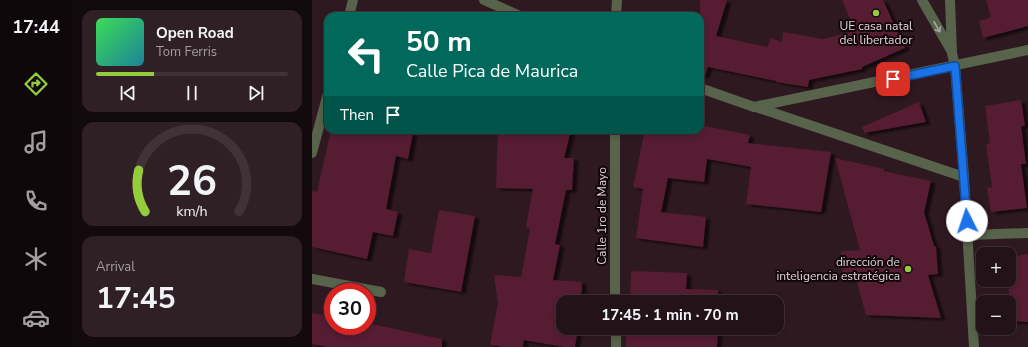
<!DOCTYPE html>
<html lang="en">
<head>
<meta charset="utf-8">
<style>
  :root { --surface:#231318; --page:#2f2025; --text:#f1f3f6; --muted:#a39ea2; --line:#403237; --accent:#94cc3c }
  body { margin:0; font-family:"Nunito Sans",sans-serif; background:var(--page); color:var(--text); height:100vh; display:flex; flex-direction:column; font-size:15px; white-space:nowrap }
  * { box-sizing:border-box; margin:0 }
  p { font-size:13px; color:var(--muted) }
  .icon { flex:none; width:22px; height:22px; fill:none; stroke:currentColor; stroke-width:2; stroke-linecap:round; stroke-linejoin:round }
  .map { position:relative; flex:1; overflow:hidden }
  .sheet { display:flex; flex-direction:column; gap:10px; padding:10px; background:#130a0d; width:240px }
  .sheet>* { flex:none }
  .hud { position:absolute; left:12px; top:12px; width:380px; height:122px; border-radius:12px; box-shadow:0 2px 6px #0003,0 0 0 1px var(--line); background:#00695c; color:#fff; overflow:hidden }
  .tools { position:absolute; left:664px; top:247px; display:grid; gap:8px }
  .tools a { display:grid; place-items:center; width:40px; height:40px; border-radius:8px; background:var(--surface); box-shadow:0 2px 6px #0003,0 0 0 1px var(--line); font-size:20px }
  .speed { position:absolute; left:12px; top:283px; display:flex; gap:8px; font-size:20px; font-weight:700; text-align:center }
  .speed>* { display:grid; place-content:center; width:52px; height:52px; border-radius:50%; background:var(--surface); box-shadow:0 2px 6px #0003,0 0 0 1px var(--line); line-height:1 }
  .speed .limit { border:6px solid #d22; background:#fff; color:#111 }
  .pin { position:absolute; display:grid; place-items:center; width:34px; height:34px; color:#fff; margin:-17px; border-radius:8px; box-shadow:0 2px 6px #0006 }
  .me { position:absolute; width:44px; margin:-22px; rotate:356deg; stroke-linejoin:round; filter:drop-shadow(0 0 3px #0008) }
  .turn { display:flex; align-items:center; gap:14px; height:84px; padding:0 16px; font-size:18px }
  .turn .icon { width:52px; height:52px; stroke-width:2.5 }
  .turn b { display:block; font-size:28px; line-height:34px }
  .then { display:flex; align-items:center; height:38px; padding:0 16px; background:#0003; gap:8px; font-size:15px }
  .big { font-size:30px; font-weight:700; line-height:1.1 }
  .sheet .widget { flex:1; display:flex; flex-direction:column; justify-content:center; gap:6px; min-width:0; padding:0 14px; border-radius:12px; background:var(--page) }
  .sheet .dial { align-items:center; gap:0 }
  .dial svg { height:104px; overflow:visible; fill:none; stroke:var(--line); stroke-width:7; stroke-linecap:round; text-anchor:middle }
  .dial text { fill:var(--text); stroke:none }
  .song { display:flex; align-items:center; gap:12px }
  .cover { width:48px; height:48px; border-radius:6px; background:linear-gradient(135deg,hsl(130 70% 55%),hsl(190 70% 35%)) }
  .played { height:4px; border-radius:2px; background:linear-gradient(90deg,var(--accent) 30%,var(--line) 30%) }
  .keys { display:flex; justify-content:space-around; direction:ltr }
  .trip { position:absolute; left:244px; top:295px; width:228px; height:40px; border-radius:12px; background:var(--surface); box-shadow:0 2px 6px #0003,0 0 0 1px var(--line); font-weight:700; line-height:40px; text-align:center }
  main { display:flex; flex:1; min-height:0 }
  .dock { display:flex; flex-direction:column; width:72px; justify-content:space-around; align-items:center; background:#0e080a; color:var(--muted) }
  .dock .icon { width:28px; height:28px }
  .dock .active { color:var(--accent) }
  .dock b { font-size:18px; color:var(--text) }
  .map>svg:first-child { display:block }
</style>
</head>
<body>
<main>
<nav class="dock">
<b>17:44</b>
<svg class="icon active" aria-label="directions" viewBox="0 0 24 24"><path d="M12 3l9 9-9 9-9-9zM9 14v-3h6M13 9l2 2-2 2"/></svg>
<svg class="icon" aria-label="music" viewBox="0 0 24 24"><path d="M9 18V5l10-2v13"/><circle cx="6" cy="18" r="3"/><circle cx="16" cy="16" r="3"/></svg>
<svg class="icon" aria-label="phone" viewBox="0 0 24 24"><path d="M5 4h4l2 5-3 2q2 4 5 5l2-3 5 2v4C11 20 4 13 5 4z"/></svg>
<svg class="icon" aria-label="climate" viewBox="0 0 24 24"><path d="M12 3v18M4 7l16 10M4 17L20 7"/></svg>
<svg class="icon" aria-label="car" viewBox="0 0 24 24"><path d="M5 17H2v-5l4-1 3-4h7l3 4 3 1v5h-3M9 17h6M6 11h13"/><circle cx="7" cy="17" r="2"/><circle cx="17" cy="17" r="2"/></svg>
</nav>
<section class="sheet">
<div class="widget">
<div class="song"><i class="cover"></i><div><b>Open Road</b><p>Tom Ferris</p></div></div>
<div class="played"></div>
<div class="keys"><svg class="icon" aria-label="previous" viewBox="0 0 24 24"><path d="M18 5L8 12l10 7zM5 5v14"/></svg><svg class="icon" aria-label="pause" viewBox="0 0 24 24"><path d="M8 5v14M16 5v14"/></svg><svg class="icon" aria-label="next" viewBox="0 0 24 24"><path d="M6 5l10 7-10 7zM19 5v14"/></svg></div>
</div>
<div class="widget dial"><svg viewBox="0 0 100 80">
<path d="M14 69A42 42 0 1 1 86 69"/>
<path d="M14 69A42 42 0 0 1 9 37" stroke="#94cc3c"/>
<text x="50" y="56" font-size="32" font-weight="700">26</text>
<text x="50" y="72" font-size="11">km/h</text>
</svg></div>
<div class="widget"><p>Arrival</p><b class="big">17:45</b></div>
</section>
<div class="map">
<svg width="716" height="347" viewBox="0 0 716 347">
  <defs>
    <filter id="shadow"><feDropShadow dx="4.5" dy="2.5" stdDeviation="1" flood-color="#0009"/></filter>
  </defs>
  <rect width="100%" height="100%" fill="#2f1920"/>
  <g fill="#541b32" filter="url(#shadow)">
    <path d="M 388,0 L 415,0 L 404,36 L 455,47 L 459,38 L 470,42 L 471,32 L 511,39 L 543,31 L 530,0 L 571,0 L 593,48 L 550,67 L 550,69 L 497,80 L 496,87 L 464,82 L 464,81 L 396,67 L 393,76 L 388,75 Z"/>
    <path d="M 674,0 L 716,0 L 716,26 L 671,38 L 667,21 L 679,17 Z"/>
    <path d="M 709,100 L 713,126 L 709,126 L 714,164 L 709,164 L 715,208 L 679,212 L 675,188 L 680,187 L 674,144 L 678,143 L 673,106 Z"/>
    <path d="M 607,102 L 614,122 L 552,133 L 550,127 Z"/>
    <path d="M 388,125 L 438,135 L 436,143 L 519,152 L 509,212 L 434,204 L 439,167 L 395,159 L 392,182 L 356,178 L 349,212 L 394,217 L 391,247 L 324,238 L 331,189 L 321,187 L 333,130 L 388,130 Z"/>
    <path d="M 19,130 L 83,130 L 101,133 L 96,159 L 84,156 L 74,209 L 86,212 L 81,236 L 61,232 L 55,259 L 0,247 L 0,191 L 5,192 Z"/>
    <path d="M 186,130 L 259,130 L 252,158 L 262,158 L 260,190 L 254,190 L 243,244 L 248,245 L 241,280 L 270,282 L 269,302 L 251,302 L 251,328 L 266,328 L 263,347 L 252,347 L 212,340 L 211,347 L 192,347 L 178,345 L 186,303 L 182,275 L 209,277 L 218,228 L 214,227 L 221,189 L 184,188 Z"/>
    <path d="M 523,158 L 572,169 L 572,171 L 619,181 L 612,212 L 622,246 L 624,246 L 626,274 L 616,275 L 629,318 L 554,315 L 544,279 L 531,280 L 529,251 L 548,250 Z"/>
    <path d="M 127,210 L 163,216 L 149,292 L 92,282 L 97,249 L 119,253 Z"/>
    <path d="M 716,254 L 716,322 L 697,321 L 697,257 Z"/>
    <path d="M 319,271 L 375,273 L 374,289 L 406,290 L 406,302 L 318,302 Z"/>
    <path d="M 0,313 L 21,317 L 21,326 L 55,326 L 55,323 L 130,339 L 130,347 L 15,347 L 0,344 Z"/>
    <path d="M 314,328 L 406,328 L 405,347 L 314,347 Z"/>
  </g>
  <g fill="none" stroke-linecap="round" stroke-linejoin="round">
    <g stroke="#57634b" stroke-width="10">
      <path d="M 172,0 L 208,16"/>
      <path d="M 610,0 L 640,52"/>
      <path d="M 638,0 L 640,53 L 643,66 L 652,177 L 662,347"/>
      <path d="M 37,16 L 41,0"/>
      <path d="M 304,16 L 305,0"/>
      <path d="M 388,88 L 442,107 L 716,50"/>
      <path d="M 444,107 L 652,177"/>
      <path d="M 303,130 L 303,302"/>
      <path d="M 0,153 L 16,93"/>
      <path d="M 656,235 L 716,233"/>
      <path d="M 0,279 L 69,292"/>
      <path d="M 304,328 L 304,347"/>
    </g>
  </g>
  <defs><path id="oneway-shaft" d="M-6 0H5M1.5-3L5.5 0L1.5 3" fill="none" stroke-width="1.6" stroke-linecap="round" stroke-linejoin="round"/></defs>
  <use stroke="#aaa59e" href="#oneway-shaft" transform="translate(625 27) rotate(61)"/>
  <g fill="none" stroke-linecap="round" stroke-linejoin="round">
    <g stroke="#114b97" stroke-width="10">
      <path id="route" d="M 581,79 L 643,66 L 655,221"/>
    </g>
    <use href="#route" stroke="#1a73e8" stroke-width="7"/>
  </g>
  <g fill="#94cc3c" stroke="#11070a" stroke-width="1.5">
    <circle cx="564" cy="13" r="4"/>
    <circle cx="596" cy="269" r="4"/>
  </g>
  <g text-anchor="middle" stroke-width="4" stroke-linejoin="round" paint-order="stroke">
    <g font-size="12" fill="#e1d1d5" stroke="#11070a">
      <text x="564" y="30">UE casa natal<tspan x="564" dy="14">del libertador</tspan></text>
      <text x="588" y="266" text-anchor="end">dirección de<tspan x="588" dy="14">inteligencia estratégica</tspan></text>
    </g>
    <g font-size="12" fill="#e1d1d5" stroke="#11070a">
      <text transform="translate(290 216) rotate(-90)" y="4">Calle 1ro de Mayo</text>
    </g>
  </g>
</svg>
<div class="tools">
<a>+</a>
<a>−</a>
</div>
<div class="speed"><div class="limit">30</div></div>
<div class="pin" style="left:581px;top:79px;background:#d93025"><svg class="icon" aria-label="arrive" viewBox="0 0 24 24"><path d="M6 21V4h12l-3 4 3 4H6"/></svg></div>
<svg class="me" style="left:655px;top:221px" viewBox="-20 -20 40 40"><circle r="19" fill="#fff"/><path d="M0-13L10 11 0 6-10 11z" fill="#1a73e8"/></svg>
<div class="trip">17:45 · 1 min · 70 m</div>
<div class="hud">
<div class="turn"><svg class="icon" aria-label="left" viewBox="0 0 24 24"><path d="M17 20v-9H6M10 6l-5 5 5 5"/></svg><div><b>50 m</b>Calle Pica de Maurica</div></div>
<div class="then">Then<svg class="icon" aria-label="arrive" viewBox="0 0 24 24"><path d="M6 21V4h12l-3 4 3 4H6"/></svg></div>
</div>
</div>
</main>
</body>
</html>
